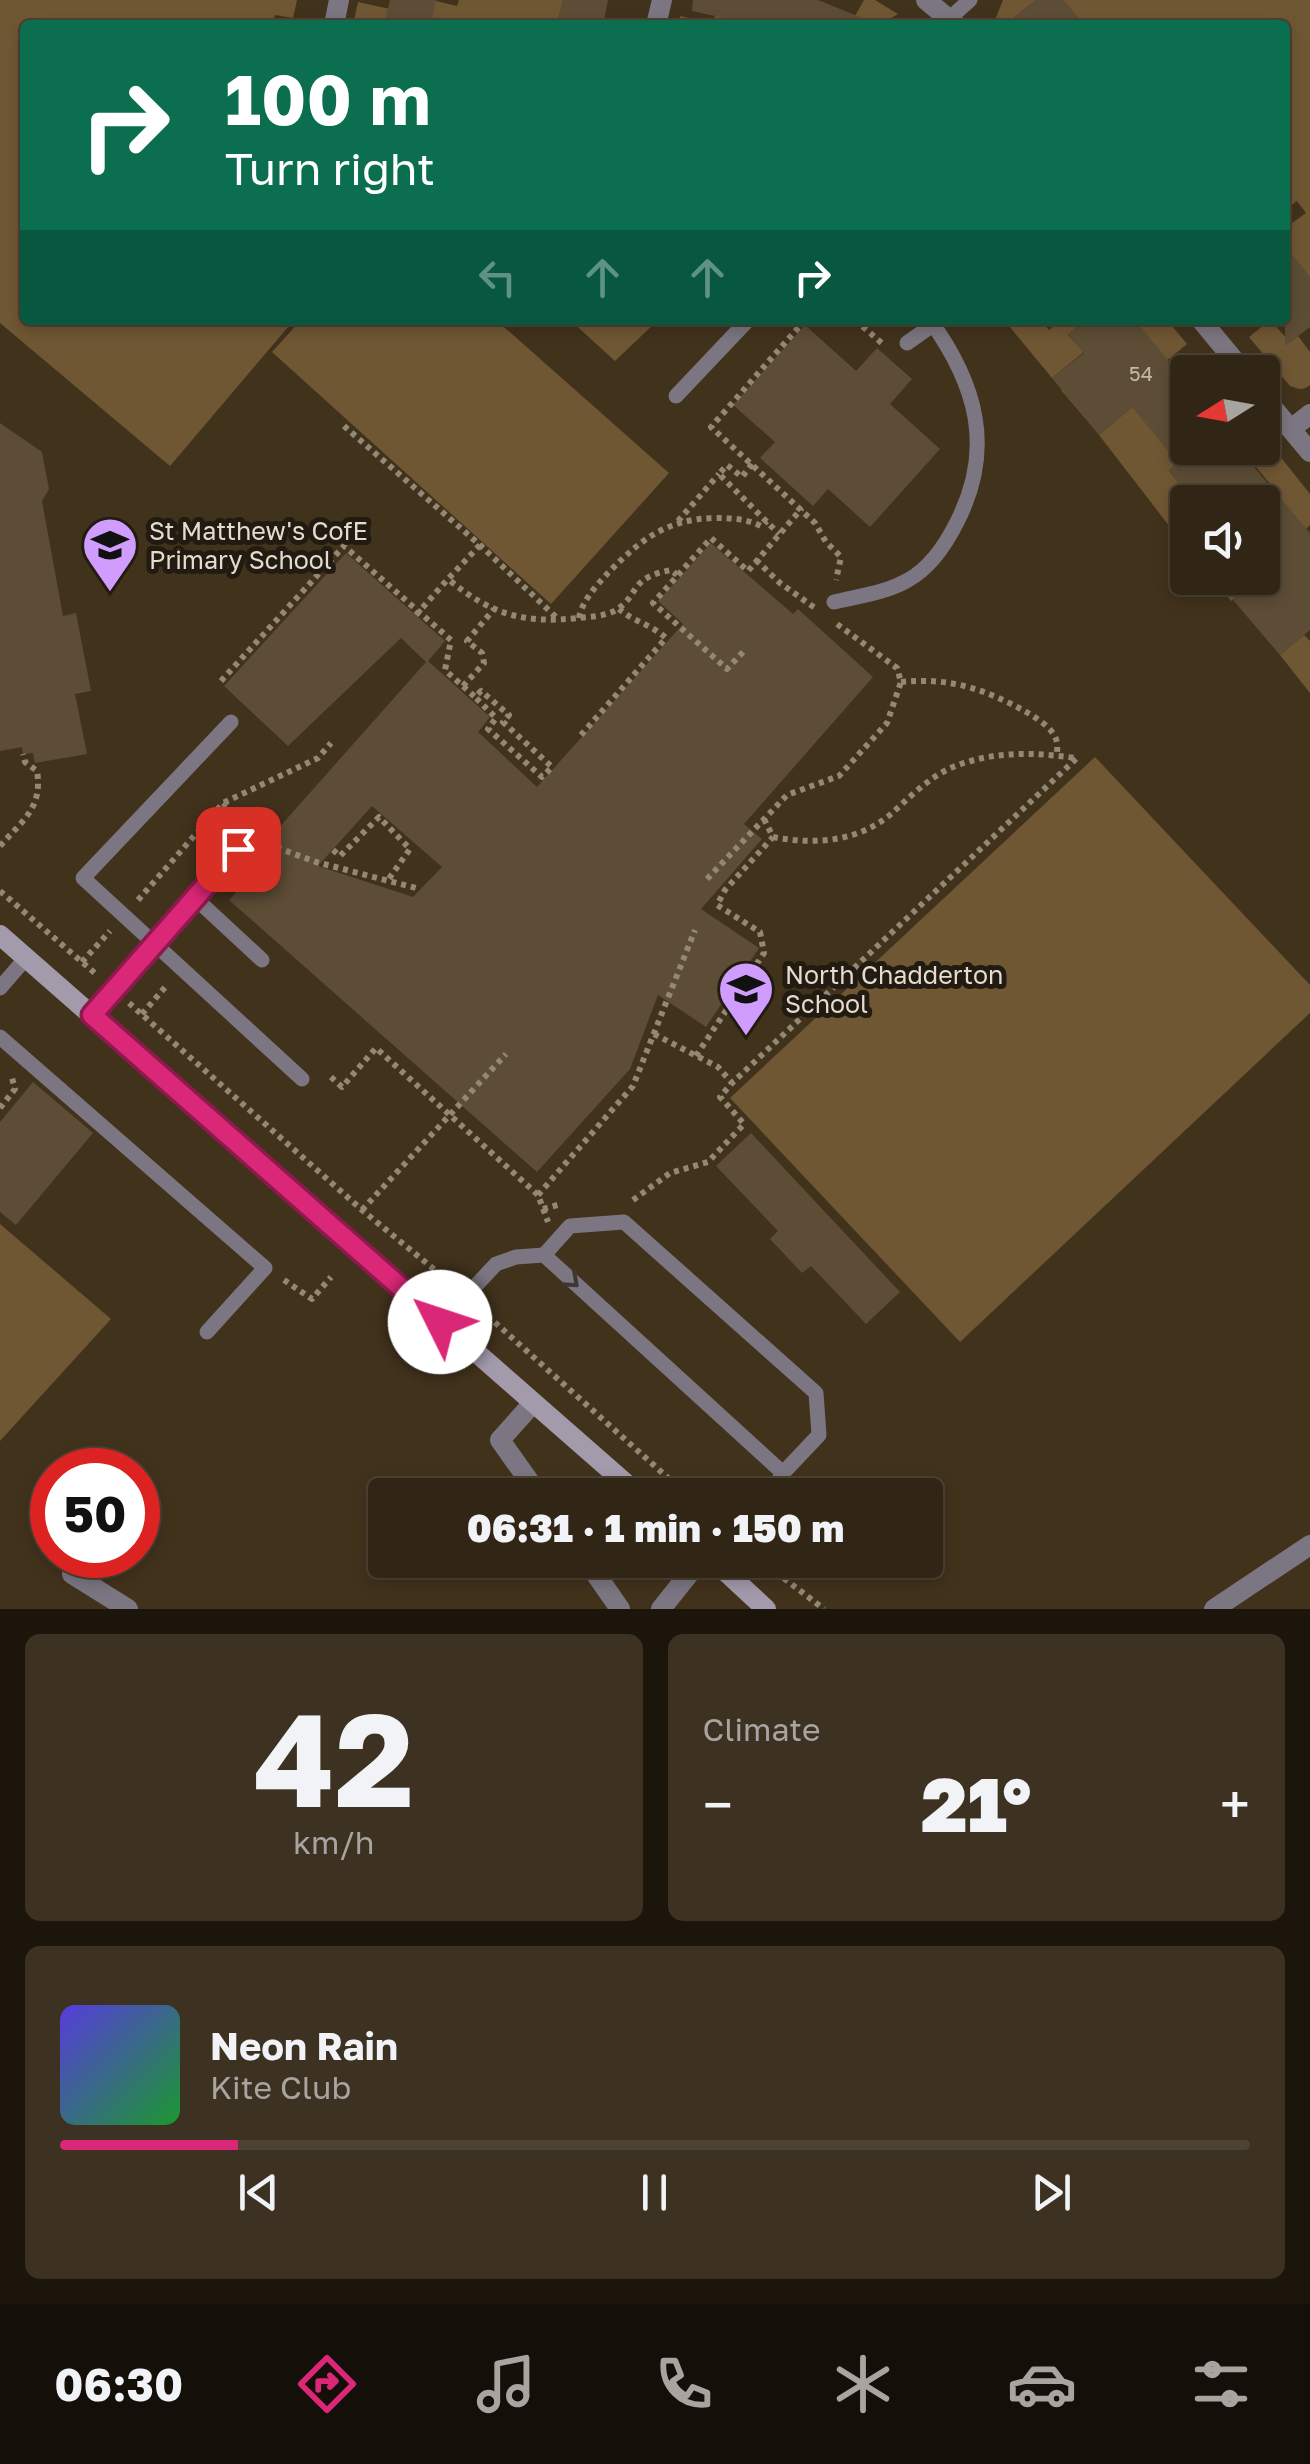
<!DOCTYPE html>
<html lang="en">
<head>
<meta charset="utf-8">
<style>
  :root { --surface:#312615; --page:#3d3222; --text:#f1f3f6; --muted:#a8a5a0; --line:#4c4334; --accent:#db2777 }
  body { margin:0; font-family:"Golos Text",sans-serif; background:var(--page); color:var(--text); height:100vh; display:flex; flex-direction:column; font-size:38px; white-space:nowrap }
  * { box-sizing:border-box; margin:0 }
  p { font-size:32px; color:var(--muted) }
  .icon { flex:none; width:55px; height:55px; fill:none; stroke:currentColor; stroke-width:2; stroke-linecap:round; stroke-linejoin:round }
  .map { position:relative; height:1609px; overflow:hidden }
  .sheet { display:flex; flex-direction:column; gap:25px; padding:25px; background:#1b150c; flex:1 }
  .sheet>* { flex:none }
  .guide { position:absolute; left:20px; top:20px; width:1270px; height:305px; border-radius:10px; box-shadow:0 5px 15px #0003,0 0 0 2px var(--line); background:#0b6e4f; color:#fff; overflow:hidden }
  .needle { width:65px; rotate:259deg }
  .controls { position:absolute; left:1170px; top:355px; display:grid; gap:20px }
  .controls a { display:grid; place-items:center; width:110px; height:110px; border-radius:10px; background:var(--surface); box-shadow:0 5px 15px #0003,0 0 0 2px var(--line); font-size:50px }
  .speed { position:absolute; left:30px; top:1448px; display:flex; gap:20px; font-size:50px; font-weight:700; text-align:center }
  .speed>* { display:grid; place-content:center; width:130px; height:130px; border-radius:50%; background:var(--surface); box-shadow:0 5px 15px #0003,0 0 0 2px var(--line); line-height:1 }
  .speed .limit { border:15px solid #d22; background:#fff; color:#111 }
  .pin { position:absolute; display:grid; place-items:center; width:85px; height:85px; color:#fff; margin:-42px; border-radius:20px; box-shadow:0 5px 15px #0006 }
  .me { position:absolute; width:110px; margin:-55px; rotate:311deg; stroke-linejoin:round; filter:drop-shadow(0 0 8px #0008) }
  .turn { display:flex; align-items:center; gap:35px; height:210px; padding:0 40px; font-size:45px }
  .turn .icon { width:130px; height:130px; stroke-width:2.5 }
  .turn b { display:block; font-size:70px; line-height:85px }
  .lanes { display:flex; align-items:center; height:95px; padding:0 40px; background:#0003; justify-content:center; gap:50px; direction:ltr }
  .lanes .off { opacity:.35 }
  .big { font-size:75px; font-weight:800; line-height:1.1 }
  .sheet .widget { flex:1; display:flex; flex-direction:column; justify-content:center; gap:15px; min-width:0; padding:0 35px; border-radius:15px; background:var(--page) }
  .sheet .dial { align-items:center; gap:0 }
  .dial b { font-size:130px; line-height:1 }
  .song { display:flex; align-items:center; gap:30px }
  .cover { width:120px; height:120px; border-radius:15px; background:linear-gradient(135deg,hsl(250 70% 55%),hsl(130 70% 35%)) }
  .played { height:10px; border-radius:5px; background:linear-gradient(90deg,var(--accent) 15%,var(--line) 15%) }
  .keys { display:flex; justify-content:space-around; direction:ltr }
  .heat { display:flex; justify-content:space-between; align-items:center; font-size:55px; direction:ltr }
  .sheet .tiles { flex:1; display:grid; gap:25px; grid-template-columns:1fr 1fr }
  .widget:last-child { grid-column:span 2 }
  .trip { position:absolute; left:368px; top:1478px; width:575px; height:100px; border-radius:10px; background:var(--surface); box-shadow:0 5px 15px #0003,0 0 0 2px var(--line); font-weight:800; line-height:100px; text-align:center }
  .tab-bar { display:flex; height:160px; justify-content:space-around; align-items:center; background:#140f08; color:var(--muted) }
  .tab-bar .icon { width:70px; height:70px }
  .tab-bar .selected { color:var(--accent) }
  .tab-bar b { font-size:45px; color:var(--text) }
  .map>svg:first-child { display:block }
</style>
</head>
<body>
<div class="map">
<svg width="1310" height="1609" viewBox="0 0 1310 1609">
  <rect width="100%" height="100%" fill="#41321c"/>
  <g fill="#705734">
    <path d="M 0,0 L 297,0 L 293,18 L 275,15 L 272,25 L 25,25 L 25,320 L 294,320 L 170,466 L 0,323 Z"/>
    <path d="M 432,0 L 457,6 L 459,0 L 563,0 L 557,25 L 353,25 L 358,2 L 399,11 Z"/>
    <path d="M 801,0 L 790,25 L 678,25 L 680,16 L 713,23 L 715,16 Z"/>
    <path d="M 864,0 L 875,0 L 898,14 L 880,25 L 839,25 L 844,11 L 855,16 Z"/>
    <path d="M 1003,0 L 1036,0 L 1005,25 L 993,25 Z"/>
    <path d="M 1063,0 L 1310,0 L 1310,278 L 1285,246 L 1285,228 L 1306,213 L 1297,201 L 1285,210 L 1285,25 L 1084,25 Z"/>
    <path d="M 301,320 L 496,320 L 669,473 L 551,604 L 272,352 Z"/>
    <path d="M 570,320 L 658,320 L 615,361 Z"/>
    <path d="M 1004,320 L 1040,320 L 1049,330 L 1061,320 L 1070,320 L 1076,328 L 1068,335 L 1082,350 L 1123,320 L 1052,378 Z"/>
    <path d="M 1145,320 L 1167,320 L 1187,344 L 1090,424 L 1061,390 Z"/>
    <path d="M 1270,320 L 1290,342 L 1298,336 L 1310,352 L 1310,385 C 1303,391 1298,389 1290,386 L 1249,337 Z"/>
    <path d="M 1195,354 L 1210,372 L 1188,372 L 1187,385 L 1150,392 Z"/>
    <path d="M 1132,407 L 1181,460 L 1169,471 L 1188,494 L 1240,451 L 1238,448 L 1249,448 L 1177,507 L 1187,517 L 1187,549 L 1099,435 Z"/>
    <path d="M 1271,445 L 1310,494 L 1310,525 L 1306,529 L 1263,513 L 1281,497 L 1251,461 Z"/>
    <path d="M 1212,578 L 1261,578 L 1231,601 Z"/>
    <path d="M 1304,635 L 1310,641 L 1310,693 L 1280,655 Z"/>
    <path d="M 1095,757 L 1310,985 L 1310,1013 L 960,1342 L 730,1098 Z"/>
    <path d="M 0,1224 L 111,1319 L 0,1441 Z"/>
  </g>
  <g fill="#5d4d36" fill-rule="evenodd">
    <path d="M 390,0 L 436,0 L 431,25 L 384,25 Z"/>
    <path d="M 563,0 L 608,0 L 603,25 L 557,25 Z"/>
    <path d="M 693,0 L 818,0 L 877,24 L 756,25 L 692,11 Z"/>
    <path d="M 1036,0 L 1063,0 L 1084,25 L 1005,25 Z"/>
    <path d="M 1285,246 L 1310,277 L 1310,327 L 1285,346 Z"/>
    <path d="M 1085,320 L 1135,320 L 1188,385 L 1188,448 L 1238,448 L 1310,533 L 1310,630 L 1280,655 L 1233,600 L 1262,578 L 1262,502 L 1194,502 L 1169,471 L 1178,463 L 1132,407 L 1099,435 L 1052,378 L 1084,353 L 1068,334 Z"/>
    <path d="M 805,325 L 856,371 L 877,348 L 912,379 L 890,404 L 940,449 L 870,527 L 828,489 L 813,506 L 760,458 L 775,442 L 733,405 Z"/>
    <path d="M 0,423 L 42,452 L 49,489 L 42,501 L 63,616 L 76,613 L 91,691 L 75,694 L 87,754 L 35,763 L 33,753 L 23,754 L 22,747 L 0,751 Z"/>
    <path d="M 711,543 L 793,614 L 798,609 L 873,677 L 744,824 L 762,839 L 701,909 L 759,948 L 706,1027 L 658,995 L 630,1069 L 537,1172 L 229,900 L 280,844 L 268,840 L 426,662 L 401,638 L 288,746 L 224,686 L 346,553 L 445,641 L 428,661 L 490,717 L 478,732 L 537,787 L 683,624 L 658,601 ZM 372,806 L 442,867 L 413,897 L 318,866 Z"/>
    <path d="M 33,1082 L 93,1133 L 16,1225 L 0,1212 L 0,1122 Z"/>
    <path d="M 751,1133 L 900,1292 L 866,1324 L 811,1266 L 802,1273 L 770,1239 L 778,1231 L 716,1166 Z"/>
  </g>
  <g fill="none" stroke-linecap="round" stroke-linejoin="round">
    <g stroke="#938775" stroke-width="6" stroke-dasharray="5 5" stroke-linecap="butt">
      <path d="M 805,320 L 711,427 L 815,523 L 826,542 L 841,557 L 836,580"/>
      <path d="M 855,320 L 884,345"/>
      <path d="M 344,426 L 480,545 L 558,619"/>
      <path d="M 752,464 L 742,477 L 727,465 L 719,474 L 779,534"/>
      <path d="M 678,521 L 719,474"/>
      <path d="M 480,545 L 448,579 C 490,614 523,624 578,618 C 590,617 606,616 616,610 C 640,595 628,578 671,570 L 677,575"/>
      <path d="M 756,560 L 780,583 L 815,608"/>
      <path d="M 579,618 C 582,601 596,586 608,573 C 641,539 667,519 715,518 C 732,518 746,519 761,526 L 767,521"/>
      <path d="M 743,652 L 727,669 L 653,603 L 711,538 L 748,571 L 802,508"/>
      <path d="M 221,681 L 344,546 L 451,640 L 445,670 L 475,697 L 481,691 L 509,715 L 503,722 L 552,767 L 542,777 L 488,729 L 496,718 L 475,697"/>
      <path d="M 901,682 C 949,677 986,689 1028,713 C 1038,719 1052,728 1056,739 C 1058,744 1057,750 1057,755"/>
      <path d="M 463,686 L 484,663 L 482,653 L 467,641 L 494,609"/>
      <path d="M 581,735 L 666,638 C 649,623 634,622 619,609"/>
      <path d="M 223,803 L 270,845 L 316,862 L 420,889"/>
      <path d="M 764,819 L 773,837 C 814,845 858,842 891,814 C 910,797 929,777 953,767 C 992,751 1034,752 1075,758"/>
      <path d="M 0,846 C 22,821 43,808 37,771 L 25,762 L 23,754"/>
      <path d="M 333,850 L 340,856 L 379,817 L 410,849 L 388,880"/>
      <path d="M 707,879 L 787,795 L 839,776 L 887,723 L 901,682 L 897,668 L 837,624"/>
      <path d="M 0,891 L 97,975"/>
      <path d="M 138,900 L 223,803 L 318,758 L 331,743"/>
      <path d="M 82,962 L 110,931"/>
      <path d="M 129,1003 L 362,1210 L 452,1284"/>
      <path d="M 142,1014 L 167,985"/>
      <path d="M 654,1034 L 718,1067 L 732,1083"/>
      <path d="M 696,1056 L 764,953 L 760,932 L 717,905 L 725,890 L 773,837"/>
      <path d="M 331,1077 L 342,1087 L 376,1048 L 538,1195 L 548,1222"/>
      <path d="M 0,1108 L 15,1089 L 12,1078"/>
      <path d="M 538,1195 L 633,1086 L 695,930"/>
      <path d="M 633,1200 L 670,1173 L 708,1162 L 744,1124 L 720,1097 L 732,1083 L 1077,758"/>
      <path d="M 543,1209 L 561,1204"/>
      <path d="M 362,1210 L 506,1054"/>
      <path d="M 284,1280 L 312,1299 L 331,1277"/>
      <path d="M 480,1309 L 687,1495"/>
      <path d="M 760,1560 L 824,1609"/>
    </g>
    <g stroke="#7b7681" stroke-width="15">
      <path d="M 950,18 L 970,0"/>
      <path d="M 907,343 L 934,324"/>
      <path d="M 676,396 L 748,320"/>
      <path d="M 834,602 C 858,596 886,593 908,580 C 930,568 946,544 957,522 C 995,448 976,384 930,320"/>
      <path d="M 231,722 L 83,878 L 302,1079"/>
      <path d="M 194,897 L 262,960"/>
      <path d="M 0,988 L 26,958"/>
      <path d="M 92,1015 L 237,849"/>
      <path d="M 0,1037 L 265,1268 L 207,1332"/>
      <path d="M 544,1255 L 570,1226 L 624,1222 L 816,1393 L 819,1435 L 783,1473"/>
      <path d="M 441,1323 L 496,1264 L 516,1257 L 544,1255 L 783,1473 L 769,1495"/>
    </g>
    <g stroke="#7b7681" stroke-width="20">
      <path d="M 926,0 L 956,25"/>
      <path d="M 334,25 L 339,0"/>
      <path d="M 656,25 L 662,0"/>
      <path d="M 1201,320 L 1244,372"/>
      <path d="M 1262,395 L 1310,452"/>
      <path d="M 1291,429 L 1310,414"/>
      <path d="M 533,1403 L 500,1440 L 539,1495"/>
      <path d="M 586,1560 L 620,1609"/>
      <path d="M 72,1574 L 128,1609"/>
      <path d="M 661,1609 L 700,1560"/>
      <path d="M 1214,1609 L 1310,1545"/>
    </g>
    <g stroke="#a39aac" stroke-width="20">
      <path d="M 0,935 L 639,1495"/>
      <path d="M 713,1560 L 766,1609"/>
    </g>
    <path stroke="#938775" stroke-width="6" stroke-dasharray="5 5" stroke-linecap="butt" d="M 416,615 L 448,579"/>
  </g>
  <defs><path id="oneway-chevron" d="M-2-3.5L2.5 0L-2 3.5" fill="none" stroke-width="1.6" stroke-linecap="round" stroke-linejoin="round" transform="scale(2.5)"/></defs>
  <use stroke="#3d3633" href="#oneway-chevron" transform="translate(572 1281) rotate(42)"/>
  <g fill="none" stroke-linecap="round" stroke-linejoin="round">
    <g stroke="#8e194d" stroke-width="25">
      <path id="route" d="M 238,849 L 92,1015 L 440,1322"/>
    </g>
    <use href="#route" stroke="#db2777" stroke-width="18"/>
  </g>
  <defs>
    <g id="school-pin" transform="scale(2.875)"><path d="M0 17L-7.5 6A9.5 9.5 0 1 1 7.5 6Z" fill="#d09dfe" stroke="#221b11"/><path d="M0-5L7-2L0 1L-7-2ZM-4 1L0 2.5L4 1V4Q0 6-4 4Z" fill="#111"/></g>
  </defs>
  <g fill-rule="evenodd">
    <use href="#school-pin" x="110" y="545"/>
    <use href="#school-pin" x="746" y="989"/>
  </g>
  <g text-anchor="middle" stroke-width="10" stroke-linejoin="round" paint-order="stroke">
    <g font-size="20" fill="#c3b8a8">
      <text x="1141" y="381">54</text>
    </g>
    <g font-size="25" fill="#e5dbce" stroke="#221b11" text-anchor="start">
      <text x="149" y="540">St Matthew's CofE<tspan x="149" dy="29">Primary School</tspan></text>
      <text x="785" y="984">North Chadderton<tspan x="785" dy="29">School</tspan></text>
    </g>
  </g>
</svg>
<div class="controls">
<a><svg class="needle" viewBox="-14 -14 28 28"><path d="M0-13l5 13h-10z" fill="#e53935"/><path d="M0 13l5-13h-10z" fill="#a8a5a0"/></svg></a>
<a><svg class="icon" aria-label="sound" viewBox="0 0 24 24"><path d="M4 9h4l5-4v14l-5-4H4zM17 9q2 3 0 6"/></svg></a>
</div>
<div class="speed"><div class="limit">50</div></div>
<div class="pin" style="left:238px;top:849px;background:#d93025"><svg class="icon" aria-label="arrive" viewBox="0 0 24 24"><path d="M6 21V4h12l-3 4 3 4H6"/></svg></div>
<svg class="me" style="left:440px;top:1322px" viewBox="-20 -20 40 40"><circle r="19" fill="#fff"/><path d="M0-13L10 11 0 6-10 11z" fill="#db2777"/></svg>
<div class="trip">06:31 · 1 min · 150 m</div>
<div class="guide">
<div class="turn"><svg class="icon" aria-label="right" viewBox="0 0 24 24"><path d="M7 20v-9h11M14 6l5 5-5 5"/></svg><div><b>100 m</b>Turn right</div></div>
<div class="lanes"><svg class="icon off" aria-label="left" viewBox="0 0 24 24"><path d="M17 20v-9H6M10 6l-5 5 5 5"/></svg><svg class="icon off" aria-label="ahead" viewBox="0 0 24 24"><path d="M12 20V5M6 11l6-6 6 6"/></svg><svg class="icon off" aria-label="ahead" viewBox="0 0 24 24"><path d="M12 20V5M6 11l6-6 6 6"/></svg><svg class="icon" aria-label="right" viewBox="0 0 24 24"><path d="M7 20v-9h11M14 6l5 5-5 5"/></svg></div>
</div>
</div>
<section class="sheet">
<div class="tiles">
<div class="widget dial"><b>42</b><p>km/h</p></div>
<div class="widget"><p>Climate</p>
<div class="heat"><a>−</a><b class="big">21°</b><a>+</a></div>
</div>
<div class="widget">
<div class="song"><i class="cover"></i><div><b>Neon Rain</b><p>Kite Club</p></div></div>
<div class="played"></div>
<div class="keys"><svg class="icon" aria-label="previous" viewBox="0 0 24 24"><path d="M18 5L8 12l10 7zM5 5v14"/></svg><svg class="icon" aria-label="pause" viewBox="0 0 24 24"><path d="M8 5v14M16 5v14"/></svg><svg class="icon" aria-label="next" viewBox="0 0 24 24"><path d="M6 5l10 7-10 7zM19 5v14"/></svg></div>
</div>
</div>
</section>
<nav class="tab-bar">
<b>06:30</b>
<svg class="icon selected" aria-label="directions" viewBox="0 0 24 24"><path d="M12 3l9 9-9 9-9-9zM9 14v-3h6M13 9l2 2-2 2"/></svg>
<svg class="icon" aria-label="music" viewBox="0 0 24 24"><path d="M9 18V5l10-2v13"/><circle cx="6" cy="18" r="3"/><circle cx="16" cy="16" r="3"/></svg>
<svg class="icon" aria-label="phone" viewBox="0 0 24 24"><path d="M5 4h4l2 5-3 2q2 4 5 5l2-3 5 2v4C11 20 4 13 5 4z"/></svg>
<svg class="icon" aria-label="climate" viewBox="0 0 24 24"><path d="M12 3v18M4 7l16 10M4 17L20 7"/></svg>
<svg class="icon" aria-label="car" viewBox="0 0 24 24"><path d="M5 17H2v-5l4-1 3-4h7l3 4 3 1v5h-3M9 17h6M6 11h13"/><circle cx="7" cy="17" r="2"/><circle cx="17" cy="17" r="2"/></svg>
<svg class="icon" aria-label="filters" viewBox="0 0 24 24"><path d="M4 7h16M4 17h16"/><circle cx="9" cy="7" r="2"/><circle cx="15" cy="17" r="2"/></svg>
</nav>
</body>
</html>
